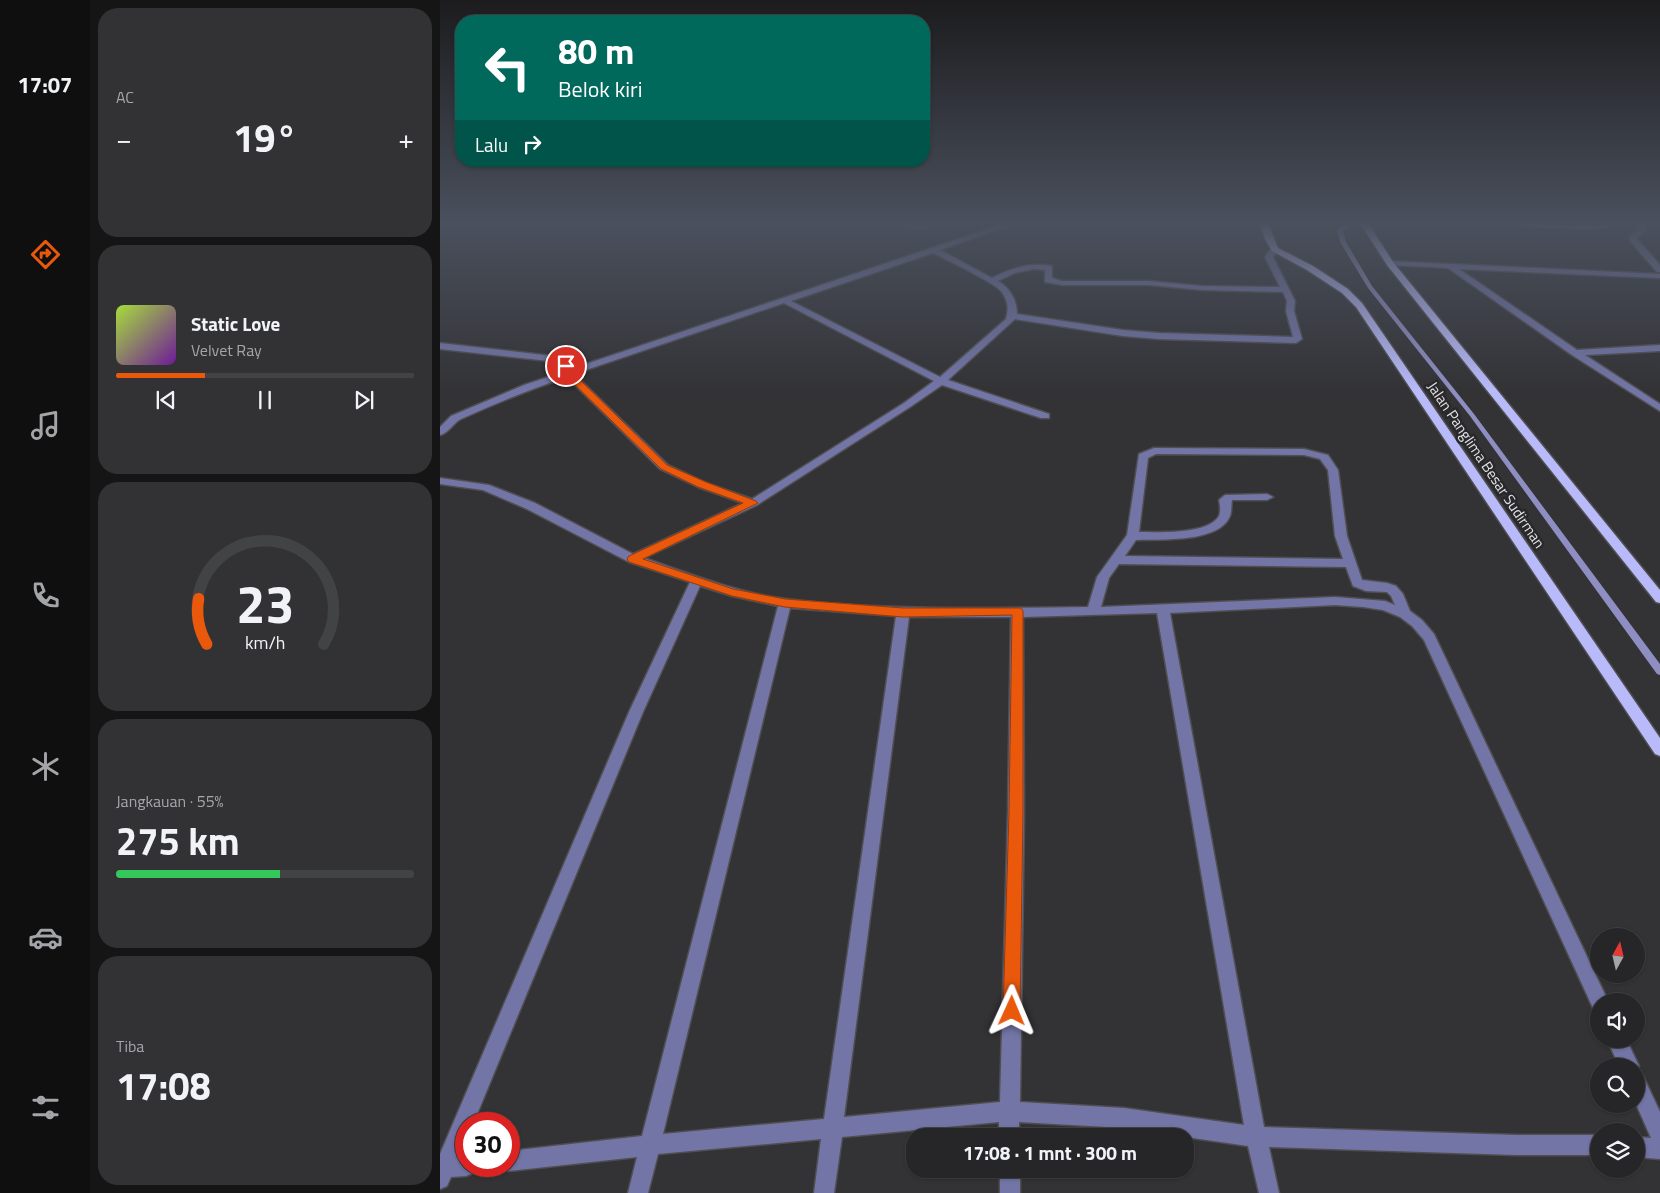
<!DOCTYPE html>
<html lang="id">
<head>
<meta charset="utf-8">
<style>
  :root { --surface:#262628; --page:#323234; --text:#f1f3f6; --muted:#a4a5a8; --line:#424345; --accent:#ea580c }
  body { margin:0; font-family:"Titillium Web",sans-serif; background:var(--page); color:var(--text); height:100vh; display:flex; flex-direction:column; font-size:19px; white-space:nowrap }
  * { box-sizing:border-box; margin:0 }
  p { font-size:16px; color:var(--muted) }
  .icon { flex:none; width:28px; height:28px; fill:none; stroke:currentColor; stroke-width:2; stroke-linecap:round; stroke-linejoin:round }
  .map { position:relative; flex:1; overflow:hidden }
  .sheet { display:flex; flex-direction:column; gap:8px; padding:8px; background:#151516; width:350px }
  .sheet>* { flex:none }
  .top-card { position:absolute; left:15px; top:15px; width:475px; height:152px; border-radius:20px; box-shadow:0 1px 4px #0004,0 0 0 1px var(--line); background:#00695c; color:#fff; overflow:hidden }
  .needle { width:32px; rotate:8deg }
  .fabs { position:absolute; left:1150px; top:928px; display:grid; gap:10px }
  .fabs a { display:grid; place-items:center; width:55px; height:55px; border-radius:50%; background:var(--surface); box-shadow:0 1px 4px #0004,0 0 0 1px var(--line); font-size:25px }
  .speed { position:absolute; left:15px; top:1112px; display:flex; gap:10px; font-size:25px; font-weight:700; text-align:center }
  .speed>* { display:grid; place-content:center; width:65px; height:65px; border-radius:50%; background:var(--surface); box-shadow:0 1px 4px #0004,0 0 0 1px var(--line); line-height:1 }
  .speed .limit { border:8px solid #d22; background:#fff; color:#111 }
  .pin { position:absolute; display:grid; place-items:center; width:42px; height:42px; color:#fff; margin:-21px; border:2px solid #fff; border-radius:50%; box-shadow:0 1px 5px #0007 }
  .me { position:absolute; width:55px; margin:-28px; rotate:1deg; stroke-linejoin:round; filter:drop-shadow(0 0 4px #0008) }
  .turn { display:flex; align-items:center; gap:18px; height:105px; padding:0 20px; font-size:22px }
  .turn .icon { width:65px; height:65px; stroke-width:2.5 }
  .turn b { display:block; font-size:35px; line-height:42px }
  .then { display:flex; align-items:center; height:48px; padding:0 20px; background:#0003; gap:10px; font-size:19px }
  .big { font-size:38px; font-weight:700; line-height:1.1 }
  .sheet .card { flex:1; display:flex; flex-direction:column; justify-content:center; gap:8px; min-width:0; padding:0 18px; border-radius:20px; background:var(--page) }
  .sheet .dial { align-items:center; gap:0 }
  .dial svg { height:130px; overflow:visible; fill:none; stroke:var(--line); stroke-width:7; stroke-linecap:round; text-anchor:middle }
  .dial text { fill:var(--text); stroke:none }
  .song { display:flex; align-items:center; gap:15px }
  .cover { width:60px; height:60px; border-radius:8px; background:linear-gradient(135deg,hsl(80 70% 55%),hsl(280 70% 35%)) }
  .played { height:5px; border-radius:2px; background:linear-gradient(90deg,var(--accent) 30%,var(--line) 30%) }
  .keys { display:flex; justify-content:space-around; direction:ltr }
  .heat { display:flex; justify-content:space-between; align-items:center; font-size:28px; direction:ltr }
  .charge { height:8px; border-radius:4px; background:linear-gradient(90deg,#34c759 55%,var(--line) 0) }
  .trip { position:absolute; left:466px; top:1128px; width:288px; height:50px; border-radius:20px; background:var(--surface); box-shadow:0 1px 4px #0004,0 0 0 1px var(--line); font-weight:700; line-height:50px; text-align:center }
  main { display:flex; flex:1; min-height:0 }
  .tab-bar { display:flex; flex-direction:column; width:90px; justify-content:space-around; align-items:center; background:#0f0f10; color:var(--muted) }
  .tab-bar .icon { width:35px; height:35px }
  .tab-bar .selected { color:var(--accent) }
  .tab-bar b { font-size:22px; color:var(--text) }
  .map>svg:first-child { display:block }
</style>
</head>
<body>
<main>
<nav class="tab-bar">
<b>17:07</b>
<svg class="icon selected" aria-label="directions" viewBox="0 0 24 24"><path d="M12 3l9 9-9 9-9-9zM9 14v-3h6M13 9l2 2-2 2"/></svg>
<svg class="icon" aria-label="music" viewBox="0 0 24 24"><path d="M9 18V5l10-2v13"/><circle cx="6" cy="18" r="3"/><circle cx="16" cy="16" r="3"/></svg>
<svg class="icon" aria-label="phone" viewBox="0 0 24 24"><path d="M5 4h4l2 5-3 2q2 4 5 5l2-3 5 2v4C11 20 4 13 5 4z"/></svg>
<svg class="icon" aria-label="climate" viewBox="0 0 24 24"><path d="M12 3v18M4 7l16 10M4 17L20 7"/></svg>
<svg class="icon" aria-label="car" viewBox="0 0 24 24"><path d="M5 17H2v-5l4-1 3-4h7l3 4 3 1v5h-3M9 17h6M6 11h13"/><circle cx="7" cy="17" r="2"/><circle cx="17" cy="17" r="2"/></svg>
<svg class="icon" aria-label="filters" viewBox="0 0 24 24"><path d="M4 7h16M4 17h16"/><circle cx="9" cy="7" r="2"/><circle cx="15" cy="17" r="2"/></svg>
</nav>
<section class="sheet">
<div class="card"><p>AC</p>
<div class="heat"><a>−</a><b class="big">19°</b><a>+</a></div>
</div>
<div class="card">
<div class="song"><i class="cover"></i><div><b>Static Love</b><p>Velvet Ray</p></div></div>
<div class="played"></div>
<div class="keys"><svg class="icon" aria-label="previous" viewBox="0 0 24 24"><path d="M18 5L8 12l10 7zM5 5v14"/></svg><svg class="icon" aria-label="pause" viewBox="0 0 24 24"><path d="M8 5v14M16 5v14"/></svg><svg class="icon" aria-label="next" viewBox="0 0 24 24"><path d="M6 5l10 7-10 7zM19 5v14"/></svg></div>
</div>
<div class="card dial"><svg viewBox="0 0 100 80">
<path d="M14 69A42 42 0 1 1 86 69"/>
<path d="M14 69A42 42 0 0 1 9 41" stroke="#ea580c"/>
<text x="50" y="56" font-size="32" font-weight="700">23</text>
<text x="50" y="72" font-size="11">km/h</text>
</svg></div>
<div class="card"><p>Jangkauan · 55%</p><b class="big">275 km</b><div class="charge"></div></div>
<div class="card"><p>Tiba</p><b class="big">17:08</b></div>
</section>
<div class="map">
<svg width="1220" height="1193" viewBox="0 0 1220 1193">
  <rect width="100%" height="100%" fill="#333336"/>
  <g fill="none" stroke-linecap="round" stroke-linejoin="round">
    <g fill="#8f8ec2" fill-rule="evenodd">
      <path d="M 908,223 L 913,224 L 903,231 L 906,242 L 932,286 L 1034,414 L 1220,664 L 1220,675 L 1217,674 L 1030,416 L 928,288 L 900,242 L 897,230 Z"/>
      <path d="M 1044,223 L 1080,223 L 1151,226 L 1175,223 L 1167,228 L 1151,230 L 1046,225 Z"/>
    </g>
    <g stroke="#4f4f52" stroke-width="3">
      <g id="minor">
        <path d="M 445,223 L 484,225 L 498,223 L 485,229 L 449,225 Z"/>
        <path d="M 566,223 L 577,223 L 500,250 L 552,278 C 571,268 590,262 612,266 L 612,278 L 622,281 L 709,281 L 762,286 L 840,287 L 825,257 L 832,247 L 838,247 L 839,249 L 833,257 L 855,301 L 854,311 L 862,339 L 856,343 L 719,339 L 683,336 L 575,319 L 508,380 L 609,414 L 609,418 L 601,418 L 502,385 L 470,407 L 317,505 L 204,558 C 251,574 297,593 346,599 C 446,611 548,608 648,607 L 657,577 L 687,535 L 699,454 L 714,448 L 864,449 L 888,455 L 898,470 L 907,536 L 922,580 L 947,583 L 956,586 L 963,594 L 970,611 L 982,620 L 994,634 L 1168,1001 L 1159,1001 L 1159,1011 L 1153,1008 L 984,640 L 972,626 L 960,617 L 943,610 L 923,607 L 895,605 L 730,613 L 824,1127 L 1076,1135 L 1159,1135 L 1159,1155 L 1076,1155 L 829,1147 L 839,1193 L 819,1193 L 808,1146 L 684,1128 L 579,1122 L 579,1136 L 559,1136 L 559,1122 L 402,1137 L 394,1193 L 374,1193 L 381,1139 L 218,1154 L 208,1193 L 188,1193 L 197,1157 L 69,1171 L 62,1168 L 61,1166 L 69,1166 L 69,1151 L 202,1136 L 338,606 L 292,596 L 260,586 L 203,712 L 33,1124 L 26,1124 L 26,1141 L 20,1156 L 26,1156 L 26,1166 L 36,1166 L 33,1173 L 26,1176 L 11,1177 L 7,1186 L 0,1189 L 0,1154 L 189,712 L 250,582 L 189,562 L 87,509 L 43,490 L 0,484 L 0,478 L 49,485 L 95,503 L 193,554 L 303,503 L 258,487 L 220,469 L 127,377 C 91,389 56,403 21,419 C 13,423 9,433 0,435 L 0,427 L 11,416 L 84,385 L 123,372 L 118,362 L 0,349 L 0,343 L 121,357 L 124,358 L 131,369 ZM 493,253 C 505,259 555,283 561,291 C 568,300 569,308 566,319 L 500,377 L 351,301 ZM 594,269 L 605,270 L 605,282 L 622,285 L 709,285 L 762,290 L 843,292 L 847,301 L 846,311 L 853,337 L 719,333 L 683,330 L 577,314 C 577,300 570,288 558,281 L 575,273 ZM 344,303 L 494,381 L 464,403 L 312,499 L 266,483 L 228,465 L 134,374 ZM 716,454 L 864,455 L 880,459 L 888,470 L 895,536 L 903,559 L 685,556 L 696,540 C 721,539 779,543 790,516 C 792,511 791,505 792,500 L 827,500 L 833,497 L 827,494 L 785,495 L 779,500 C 780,505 781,511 779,516 C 768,535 718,532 699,532 L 708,458 ZM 679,564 L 906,567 L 913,586 L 926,591 L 947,592 L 951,596 L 955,605 L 945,601 L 895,597 L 661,607 L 669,578 ZM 350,608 L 456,616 L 384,1119 L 223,1134 ZM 717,613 L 804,1125 L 684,1108 L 580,1102 L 584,812 L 583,617 ZM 469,617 L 571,617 L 568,812 L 560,1102 L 404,1117 Z"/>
        <path d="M 1196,223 L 1204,223 L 1206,230 L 1197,238 L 1198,240 L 1220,265 L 1220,272 L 1217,272 L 1190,241 L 1190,236 L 1198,230 Z"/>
        <path d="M 947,261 L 1220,274 L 1220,278 L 1019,269 L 1137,350 L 1220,345 L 1220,351 L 1145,355 L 1220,404 L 1220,411 L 1132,355 L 1008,268 L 950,265 L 947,265 Z"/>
        <path d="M 1167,1039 L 1186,1039 L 1199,1066 L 1196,1072 L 1196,1066 L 1179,1066 Z"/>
        <path d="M 1196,1073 L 1203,1076 L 1220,1112 L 1220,1159 L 1196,1157 L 1196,1137 L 1211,1138 L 1196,1104 Z"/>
        <rect x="560" y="1169" width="20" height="24"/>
      </g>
    </g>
    <g stroke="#4f4f52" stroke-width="3">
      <g id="major">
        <path d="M 820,223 L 828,223 L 838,248 L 873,266 L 908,289 L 922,303 L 1220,738 L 1220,756 L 1215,754 L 916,307 L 902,293 L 867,270 L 832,251 L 825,239 Z"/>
        <path d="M 920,223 L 928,223 L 953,262 L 1220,590 L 1220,603 L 1216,602 L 947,265 Z"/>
      </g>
    </g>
    <use href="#minor" fill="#7375a7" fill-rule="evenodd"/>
    <use href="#major" fill="#b8baf9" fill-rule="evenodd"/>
  </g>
  <linearGradient id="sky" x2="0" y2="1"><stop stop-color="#1c1c1e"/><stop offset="0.57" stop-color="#4a505d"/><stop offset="1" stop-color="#4a505d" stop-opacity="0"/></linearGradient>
  <rect width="1220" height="390" fill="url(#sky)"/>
  <path fill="#ea580c" stroke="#983908" d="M 126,363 L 130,366 L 132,372 L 227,465 L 266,482 L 316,501 L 318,503 L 203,559 L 293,589 L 345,599 L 463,608 L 581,608 L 583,611 L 583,812 L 580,1011 L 578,1017 L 572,1020 L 566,1017 L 563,1011 L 569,812 L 572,615 L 463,617 L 345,607 L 292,596 L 189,562 L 187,559 L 189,556 L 303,503 L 258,487 L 221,469 L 125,375 L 122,366 Z"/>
  <g text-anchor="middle" stroke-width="5" stroke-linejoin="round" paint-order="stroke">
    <g font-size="15" fill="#e4e4e6" stroke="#29292c">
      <text transform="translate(1046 465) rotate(56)" y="5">Jalan Panglima Besar Sudirman</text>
    </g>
  </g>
</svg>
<div class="fabs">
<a><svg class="needle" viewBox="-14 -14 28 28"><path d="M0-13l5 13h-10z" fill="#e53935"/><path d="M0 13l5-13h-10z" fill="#a4a5a8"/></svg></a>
<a><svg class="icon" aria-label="sound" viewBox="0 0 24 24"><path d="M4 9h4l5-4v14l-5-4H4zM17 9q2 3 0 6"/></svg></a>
<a><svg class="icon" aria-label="search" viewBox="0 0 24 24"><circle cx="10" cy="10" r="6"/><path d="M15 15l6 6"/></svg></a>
<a><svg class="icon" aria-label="layers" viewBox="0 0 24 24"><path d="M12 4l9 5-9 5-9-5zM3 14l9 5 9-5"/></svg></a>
</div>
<div class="speed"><div class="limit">30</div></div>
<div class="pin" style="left:126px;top:366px;background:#d93025"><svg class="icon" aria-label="arrive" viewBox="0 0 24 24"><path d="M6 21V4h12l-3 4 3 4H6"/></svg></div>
<svg class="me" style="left:572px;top:1011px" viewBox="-20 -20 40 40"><path d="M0-17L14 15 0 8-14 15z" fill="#ea580c" stroke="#fff" stroke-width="4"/></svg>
<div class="trip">17:08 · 1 mnt · 300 m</div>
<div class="top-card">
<div class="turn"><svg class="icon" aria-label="left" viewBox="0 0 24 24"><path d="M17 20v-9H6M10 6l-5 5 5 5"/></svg><div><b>80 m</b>Belok kiri</div></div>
<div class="then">Lalu<svg class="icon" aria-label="right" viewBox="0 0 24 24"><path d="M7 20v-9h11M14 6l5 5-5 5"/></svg></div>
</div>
</div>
</main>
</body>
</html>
